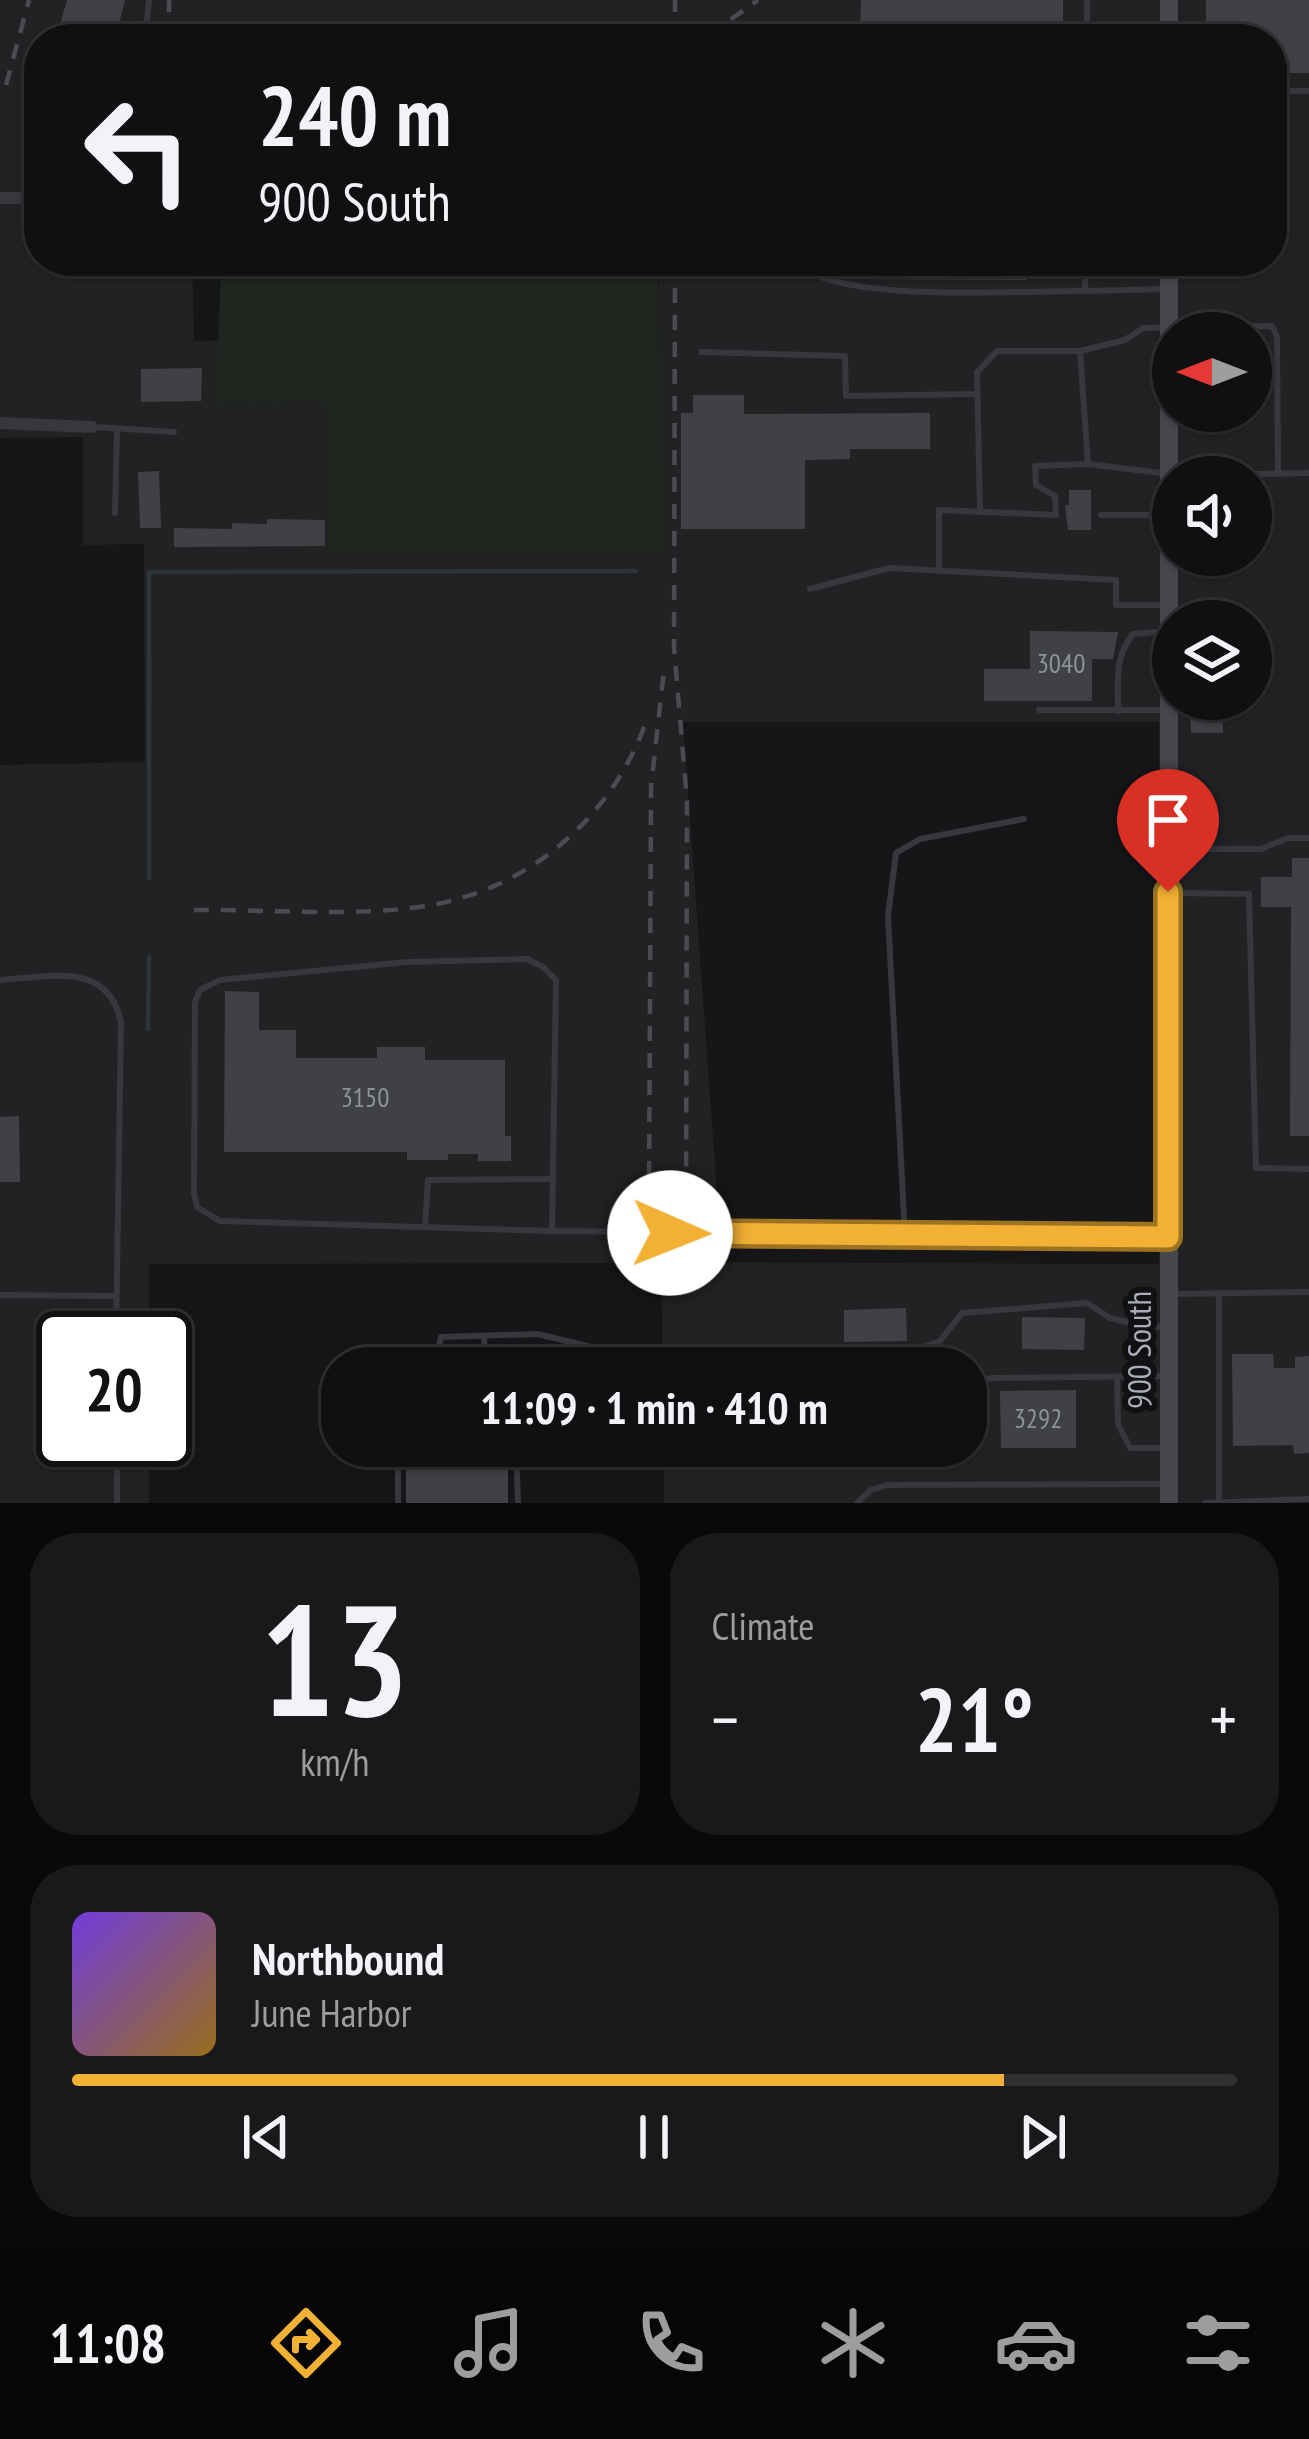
<!DOCTYPE html>
<html lang="en">
<head>
<meta charset="utf-8">
<style>
  :root { --surface:#101012; --page:#19191b; --text:#f1f3f6; --muted:#9c9d9f; --line:#303032; --accent:#f2b134 }
  body { margin:0; font-family:"PT Sans Narrow",sans-serif; background:var(--page); color:var(--text); height:100vh; display:flex; flex-direction:column; font-size:45px; white-space:nowrap }
  * { box-sizing:border-box; margin:0 }
  p { font-size:39px; color:var(--muted) }
  .icon { flex:none; width:66px; height:66px; fill:none; stroke:currentColor; stroke-width:2; stroke-linecap:round; stroke-linejoin:round }
  .map { position:relative; height:1503px; overflow:hidden }
  .sheet { display:flex; flex-direction:column; gap:30px; padding:30px; background:#09090a; flex:1 }
  .sheet>* { flex:none }
  .guide { position:absolute; left:24px; top:24px; width:1263px; height:252px; border-radius:48px; box-shadow:0 3px 9px #0004,0 0 0 3px var(--line); background:#101012; color:var(--text); overflow:hidden }
  .needle { width:78px; rotate:270deg }
  .fabs { position:absolute; left:1152px; top:312px; display:grid; gap:24px }
  .fabs a { display:grid; place-items:center; width:120px; height:120px; border-radius:50%; background:var(--surface); box-shadow:0 3px 9px #0004,0 0 0 3px var(--line); font-size:60px }
  .speed { position:absolute; left:36px; top:1311px; display:flex; gap:24px; font-size:60px; font-weight:700; text-align:center }
  .speed>* { display:grid; place-content:center; width:156px; height:156px; border-radius:50%; background:var(--surface); box-shadow:0 3px 9px #0004,0 0 0 3px var(--line); line-height:1 }
  .speed .limit { border:6px solid #111; border-radius:18px; background:#fff; color:#111 }
  .pin { position:absolute; display:grid; place-items:center; width:102px; height:102px; color:#fff; margin:-123px -51px; border-radius:50% 50% 50% 0; rotate:-45deg; box-shadow:0 0 12px #0007 }
  .pin .icon { rotate:45deg }
  .me { position:absolute; width:132px; margin:-66px; rotate:91deg; stroke-linejoin:round; filter:drop-shadow(0 0 9px #0008) }
  .turn { display:flex; align-items:center; gap:42px; height:252px; padding:0 36px; font-size:54px }
  .turn .icon { width:156px; height:156px; stroke-width:2.5 }
  .turn b { display:block; font-size:84px; line-height:102px }
  .big { font-size:90px; font-weight:600; line-height:1.1 }
  .sheet .card { flex:1; display:flex; flex-direction:column; justify-content:center; gap:18px; min-width:0; padding:0 42px; border-radius:48px; background:var(--page) }
  .sheet .dial { align-items:center; gap:0 }
  .dial b { font-size:156px; line-height:1 }
  .song { display:flex; align-items:center; gap:36px }
  .cover { width:144px; height:144px; border-radius:18px; background:linear-gradient(135deg,hsl(260 70% 55%),hsl(40 70% 35%)) }
  .played { height:12px; border-radius:6px; background:linear-gradient(90deg,var(--accent) 80%,var(--line) 80%) }
  .keys { display:flex; justify-content:space-around; direction:ltr }
  .heat { display:flex; justify-content:space-between; align-items:center; font-size:66px; direction:ltr }
  .sheet .tiles { flex:1; display:grid; gap:30px; grid-template-columns:1fr 1fr }
  .card:last-child { grid-column:span 2 }
  .trip { position:absolute; left:321px; top:1347px; width:666px; height:120px; border-radius:48px; background:var(--surface); box-shadow:0 3px 9px #0004,0 0 0 3px var(--line); font-weight:600; line-height:120px; text-align:center }
  .dock { display:flex; height:192px; justify-content:space-around; align-items:center; background:#060607; color:var(--muted) }
  .dock .icon { width:84px; height:84px }
  .dock .selected { color:var(--accent) }
  .dock b { font-size:54px; color:var(--text) }
  .map>svg:first-child { display:block }
</style>
</head>
<body>
<div class="map">
<svg width="1309" height="1503" viewBox="0 0 1309 1503">
  <rect width="100%" height="100%" fill="#161618"/>
  <path fill="#222225" fill-rule="evenodd" d="M 0,0 L 1309,0 L 1309,1503 L 664,1503 L 664,1446 L 966,1446 L 966,1368 L 663,1368 L 661,1263 L 149,1264 L 149,1338 L 63,1338 L 63,1440 L 149,1440 L 149,1503 L 0,1503 L 0,765 L 145,762 L 144,544 L 83,545 L 83,437 L 0,438 ZM 39,39 L 1272,39 L 1272,261 L 659,261 L 659,538 L 330,338 L 194,341 L 192,261 L 39,261 ZM 1173,333 L 1251,333 L 1251,411 L 1173,411 ZM 1173,477 L 1251,477 L 1251,555 L 1173,555 ZM 1173,621 L 1251,621 L 1251,699 L 1173,699 ZM 683,722 L 1159,722 L 1159,1264 L 663,1262 L 717,1193 Z"/>
  <path fill="#1e261f" d="M 260,261 L 658,261 L 664,551 L 328,552 L 326,403 L 216,404 L 221,266 L 259,270 Z"/>
  <g fill="none" stroke-linecap="round" stroke-linejoin="round">
    <g stroke="#2c353c" stroke-width="4.5">
      <path d="M 149,878 L 149,572 L 636,571"/>
      <path d="M 148,1029 L 149,957"/>
    </g>
  </g>
  <g fill="#404145">
    <path d="M 67,0 L 125,0 L 115,39 L 56,39 Z"/>
    <path d="M 861,0 L 1063,0 L 1063,39 L 860,39 Z"/>
    <path d="M 1206,0 L 1309,0 L 1309,73 L 1272,73 L 1272,39 L 1206,39 Z"/>
    <path d="M 859,261 L 1026,261 L 1026,280 L 866,279 L 859,278 Z"/>
    <path d="M 202,368 L 201,401 L 141,402 L 141,369 Z"/>
    <path d="M 693,395 L 744,395 L 744,414 L 930,413 L 930,449 L 850,449 L 850,459 L 805,460 L 805,529 L 681,529 L 681,413 L 693,413 Z"/>
    <path d="M 159,471 L 161,528 L 140,528 L 138,472 Z"/>
    <path d="M 1069,490 L 1091,490 L 1091,530 L 1068,530 L 1065,505 L 1069,505 Z"/>
    <path d="M 267,519 L 325,520 L 325,546 L 174,547 L 174,528 L 232,529 L 232,523 L 267,524 Z"/>
    <path d="M 1030,631 L 1118,632 L 1113,659 L 1092,659 L 1092,701 L 984,701 L 984,669 L 1030,669 Z"/>
    <path d="M 1190,699 L 1222,699 L 1223,733 L 1191,733 Z"/>
    <path d="M 1292,858 L 1309,858 L 1309,1136 L 1290,1136 L 1291,907 L 1261,907 L 1261,877 L 1292,877 Z"/>
    <path d="M 225,991 L 259,992 L 259,1030 L 296,1030 L 296,1058 L 377,1058 L 377,1047 L 425,1047 L 425,1060 L 505,1060 L 505,1136 L 511,1136 L 511,1161 L 478,1161 L 478,1154 L 448,1154 L 448,1160 L 407,1160 L 407,1152 L 224,1152 Z"/>
    <path d="M 19,1116 L 20,1182 L 0,1182 L 0,1117 Z"/>
    <path d="M 906,1308 L 907,1341 L 844,1342 L 844,1310 Z"/>
    <path d="M 1022,1317 L 1085,1318 L 1084,1350 L 1022,1349 Z"/>
    <path d="M 1232,1354 L 1273,1354 L 1274,1368 L 1295,1368 L 1295,1357 L 1309,1356 L 1309,1453 L 1294,1454 L 1293,1445 L 1233,1446 Z"/>
    <path d="M 1076,1390 L 1076,1448 L 1001,1448 L 1000,1391 Z"/>
    <rect x="406" y="1450" width="102" height="53"/>
  </g>
  <g fill="none" stroke-linecap="round" stroke-linejoin="round">
    <g stroke="#37383d" stroke-width="6">
      <path d="M 1087,0 L 1087,39"/>
      <path d="M 145,39 L 149,0"/>
      <path d="M 1272,91 L 1309,91"/>
      <path d="M 23,197 L 39,182"/>
      <path d="M 793,261 C 834,305 1022,290 1085,291"/>
      <path d="M 1086,261 L 1085,291 L 1165,289"/>
      <path d="M 701,352 L 845,356 L 846,396 L 977,394"/>
      <path d="M 95,427 L 174,432"/>
      <path d="M 1278,473 L 1277,337 L 1272,326 L 1143,328 L 1125,340 L 1080,351 L 1088,464 L 1169,474 L 1264,474 L 1309,473"/>
      <path d="M 980,511 L 977,372 L 997,351 L 1080,351"/>
      <path d="M 115,513 L 117,429"/>
      <path d="M 1101,515 L 1165,515"/>
      <path d="M 939,571 L 939,510 L 1056,515 L 1055,496 L 1036,485 L 1035,466 L 1088,464"/>
      <path d="M 810,589 L 889,568 L 1116,580 L 1116,605 L 1165,605"/>
      <path d="M 1039,710 L 1165,710"/>
      <path d="M 1118,711 C 1118,682 1114,657 1133,634 L 1168,631"/>
      <path d="M 1172,849 L 1261,849 L 1288,838 L 1309,838"/>
      <path d="M 1172,893 L 1249,894 L 1256,1168 L 1309,1169"/>
      <path d="M 0,980 C 49,977 109,960 121,1023 L 116,1338"/>
      <path d="M 425,1227 L 428,1180 L 553,1179"/>
      <path d="M 552,1231 L 556,980 L 543,967 L 527,959 L 407,962 L 220,980 L 200,990 L 195,1002 L 194,1193 L 197,1207 L 220,1221 L 552,1231 L 1165,1237"/>
      <path d="M 905,1235 L 888,916 L 896,853 L 920,839 L 1024,819"/>
      <path d="M 1219,1293 L 1219,1503"/>
      <path d="M 1175,1294 L 1309,1292"/>
      <path d="M 0,1295 L 116,1296"/>
      <path d="M 484,1336 L 485,1368"/>
      <path d="M 666,1354 L 677,1368"/>
      <path d="M 435,1368 L 441,1337 L 538,1334 L 595,1348 L 766,1362 L 890,1359 L 940,1341 L 962,1313 L 1087,1303 L 1110,1318 L 1142,1326 L 1165,1327"/>
      <path d="M 1117,1377 L 1118,1424 L 1130,1448 L 1165,1448"/>
      <path d="M 966,1385 L 991,1378 L 1166,1376"/>
      <path d="M 117,1440 L 117,1503"/>
      <path d="M 398,1446 L 398,1503"/>
      <path d="M 516,1446 L 518,1503"/>
      <path d="M 857,1503 L 871,1490 L 887,1485 L 1165,1484"/>
      <path d="M 1205,1503 L 1309,1499"/>
    </g>
    <g stroke="#37383d" stroke-width="12">
      <path d="M 0,198 L 20,198"/>
      <path d="M 0,423 L 92,427"/>
    </g>
    <g stroke="#45474d" stroke-width="18">
      <path d="M 1169,0 L 1169,39"/>
      <path d="M 1169,261 L 1169,1503"/>
    </g>
    <g stroke="#4a4c52" stroke-width="4.5" stroke-dasharray="15 12" stroke-linecap="butt">
      <path d="M 169,39 L 169,0"/>
      <path d="M 675,39 L 675,0"/>
      <path d="M 712,39 L 730,20 L 758,0"/>
      <path d="M 6,85 L 29,0"/>
      <path d="M 675,261 L 674,648 L 687,800 L 686,1202"/>
      <path d="M 194,910 C 271,909 355,918 432,905 C 533,887 616,813 648,716"/>
      <path d="M 649,1203 L 651,787 L 664,670"/>
    </g>
  </g>
  <g fill="none" stroke-linecap="round" stroke-linejoin="round">
    <g stroke="#9d7322" stroke-width="30">
      <path id="route" d="M 670,1233 L 1168,1237 L 1168,892"/>
    </g>
    <use href="#route" stroke="#f2b134" stroke-width="21"/>
  </g>
  <g text-anchor="middle" stroke-width="12" stroke-linejoin="round" paint-order="stroke">
    <g font-size="27" fill="#8e929b">
      <text x="1061" y="673">3040</text>
      <text x="365" y="1107">3150</text>
      <text x="1038" y="1428">3292</text>
    </g>
    <g font-size="33" fill="#a8adb8" stroke="#111113">
      <text transform="translate(1139 1350) rotate(-90)" y="12">900 South</text>
    </g>
  </g>
</svg>
<div class="fabs">
<a><svg class="needle" viewBox="-14 -14 28 28"><path d="M0-13l5 13h-10z" fill="#e53935"/><path d="M0 13l5-13h-10z" fill="#9c9d9f"/></svg></a>
<a><svg class="icon" aria-label="sound" viewBox="0 0 24 24"><path d="M4 9h4l5-4v14l-5-4H4zM17 9q2 3 0 6"/></svg></a>
<a><svg class="icon" aria-label="layers" viewBox="0 0 24 24"><path d="M12 4l9 5-9 5-9-5zM3 14l9 5 9-5"/></svg></a>
</div>
<div class="speed"><div class="limit">20</div></div>
<div class="pin" style="left:1168px;top:892px;background:#d93025"><svg class="icon" aria-label="arrive" viewBox="0 0 24 24"><path d="M6 21V4h12l-3 4 3 4H6"/></svg></div>
<svg class="me" style="left:670px;top:1233px" viewBox="-20 -20 40 40"><circle r="19" fill="#fff"/><path d="M0-13L10 11 0 6-10 11z" fill="#f2b134"/></svg>
<div class="trip">11:09 · 1 min · 410 m</div>
<div class="guide">
<div class="turn"><svg class="icon" aria-label="left" viewBox="0 0 24 24"><path d="M17 20v-9H6M10 6l-5 5 5 5"/></svg><div><b>240 m</b>900 South</div></div>
</div>
</div>
<section class="sheet">
<div class="tiles">
<div class="card dial"><b>13</b><p>km/h</p></div>
<div class="card"><p>Climate</p>
<div class="heat"><a>−</a><b class="big">21°</b><a>+</a></div>
</div>
<div class="card">
<div class="song"><i class="cover"></i><div><b>Northbound</b><p>June Harbor</p></div></div>
<div class="played"></div>
<div class="keys"><svg class="icon" aria-label="previous" viewBox="0 0 24 24"><path d="M18 5L8 12l10 7zM5 5v14"/></svg><svg class="icon" aria-label="pause" viewBox="0 0 24 24"><path d="M8 5v14M16 5v14"/></svg><svg class="icon" aria-label="next" viewBox="0 0 24 24"><path d="M6 5l10 7-10 7zM19 5v14"/></svg></div>
</div>
</div>
</section>
<nav class="dock">
<b>11:08</b>
<svg class="icon selected" aria-label="directions" viewBox="0 0 24 24"><path d="M12 3l9 9-9 9-9-9zM9 14v-3h6M13 9l2 2-2 2"/></svg>
<svg class="icon" aria-label="music" viewBox="0 0 24 24"><path d="M9 18V5l10-2v13"/><circle cx="6" cy="18" r="3"/><circle cx="16" cy="16" r="3"/></svg>
<svg class="icon" aria-label="phone" viewBox="0 0 24 24"><path d="M5 4h4l2 5-3 2q2 4 5 5l2-3 5 2v4C11 20 4 13 5 4z"/></svg>
<svg class="icon" aria-label="climate" viewBox="0 0 24 24"><path d="M12 3v18M4 7l16 10M4 17L20 7"/></svg>
<svg class="icon" aria-label="car" viewBox="0 0 24 24"><path d="M5 17H2v-5l4-1 3-4h7l3 4 3 1v5h-3M9 17h6M6 11h13"/><circle cx="7" cy="17" r="2"/><circle cx="17" cy="17" r="2"/></svg>
<svg class="icon" aria-label="filters" viewBox="0 0 24 24"><path d="M4 7h16M4 17h16"/><circle cx="9" cy="7" r="2"/><circle cx="15" cy="17" r="2"/></svg>
</nav>
</body>
</html>
